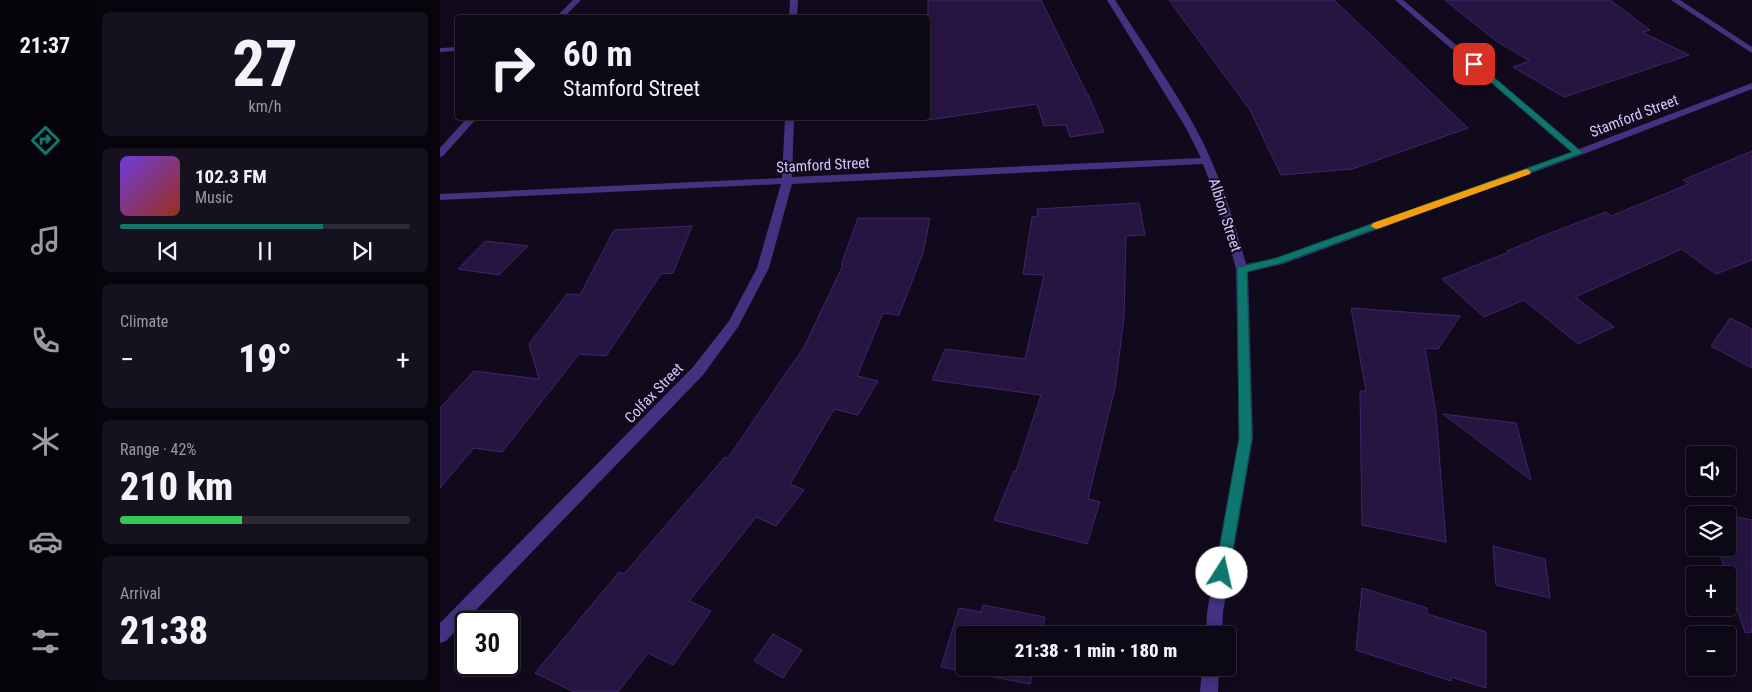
<!DOCTYPE html>
<html lang="en">
<head>
<meta charset="utf-8">
<style>
  :root { --surface:#0d0816; --page:#16111f; --text:#f1f3f6; --muted:#9a9aa1; --line:#2d2935; --accent:#0f766e }
  body { margin:0; font-family:"Roboto Condensed",sans-serif; background:var(--page); color:var(--text); height:100vh; display:flex; flex-direction:column; font-size:19px; white-space:nowrap }
  * { box-sizing:border-box; margin:0 }
  p { font-size:16px; color:var(--muted) }
  .icon { flex:none; width:28px; height:28px; fill:none; stroke:currentColor; stroke-width:2; stroke-linecap:round; stroke-linejoin:round }
  .map { position:relative; flex:1; overflow:hidden }
  .sheet { display:flex; flex-direction:column; gap:12px; padding:12px; background:#07040c; width:350px }
  .sheet>* { flex:none }
  .banner { position:absolute; left:15px; top:15px; width:475px; height:105px; border-radius:5px; box-shadow:0 2px 12px #0003,0 0 0 1px var(--line); background:#0d0816; color:var(--text); overflow:hidden }
  .controls { position:absolute; left:1246px; top:446px; display:grid; gap:10px }
  .controls a { display:grid; place-items:center; width:50px; height:50px; border-radius:5px; background:var(--surface); box-shadow:0 2px 12px #0003,0 0 0 1px var(--line); font-size:25px }
  .speed { position:absolute; left:15px; top:611px; display:flex; gap:10px; font-size:25px; font-weight:700; text-align:center }
  .speed>* { display:grid; place-content:center; width:65px; height:65px; border-radius:50%; background:var(--surface); box-shadow:0 2px 12px #0003,0 0 0 1px var(--line); line-height:1 }
  .speed .limit { border:2px solid #111; border-radius:8px; background:#fff; color:#111 }
  .pin { position:absolute; display:grid; place-items:center; width:42px; height:42px; color:#fff; margin:-21px; border-radius:10px; box-shadow:0 2px 8px #0006 }
  .me { position:absolute; width:55px; margin:-28px; rotate:10deg; stroke-linejoin:round; filter:drop-shadow(0 0 4px #0008) }
  .turn { display:flex; align-items:center; gap:18px; height:105px; padding:0 25px; font-size:22px }
  .turn .icon { width:65px; height:65px; stroke-width:2.5 }
  .turn b { display:block; font-size:35px; line-height:42px }
  .big { font-size:38px; font-weight:800; line-height:1.1 }
  .sheet .card { flex:1; display:flex; flex-direction:column; justify-content:center; gap:8px; min-width:0; padding:0 18px; border-radius:8px; background:var(--page) }
  .sheet .dial { align-items:center; gap:0 }
  .dial b { font-size:65px; line-height:1 }
  .song { display:flex; align-items:center; gap:15px }
  .cover { width:60px; height:60px; border-radius:8px; background:linear-gradient(135deg,hsl(260 70% 55%),hsl(10 70% 35%)) }
  .played { height:5px; border-radius:2px; background:linear-gradient(90deg,var(--accent) 70%,var(--line) 70%) }
  .keys { display:flex; justify-content:space-around; direction:ltr }
  .heat { display:flex; justify-content:space-between; align-items:center; font-size:28px; direction:ltr }
  .charge { height:8px; border-radius:4px; background:linear-gradient(90deg,#34c759 42%,var(--line) 0) }
  .trip { position:absolute; left:516px; top:626px; width:280px; height:50px; border-radius:5px; background:var(--surface); box-shadow:0 2px 12px #0003,0 0 0 1px var(--line); font-weight:800; line-height:50px; text-align:center }
  main { display:flex; flex:1; min-height:0 }
  .dock { display:flex; flex-direction:column; width:90px; justify-content:space-around; align-items:center; background:#050309; color:var(--muted) }
  .dock .icon { width:35px; height:35px }
  .dock .selected { color:var(--accent) }
  .dock b { font-size:22px; color:var(--text) }
  .map>svg:first-child { display:block }
</style>
</head>
<body>
<main>
<nav class="dock">
<b>21:37</b>
<svg class="icon selected" aria-label="directions" viewBox="0 0 24 24"><path d="M12 3l9 9-9 9-9-9zM9 14v-3h6M13 9l2 2-2 2"/></svg>
<svg class="icon" aria-label="music" viewBox="0 0 24 24"><path d="M9 18V5l10-2v13"/><circle cx="6" cy="18" r="3"/><circle cx="16" cy="16" r="3"/></svg>
<svg class="icon" aria-label="phone" viewBox="0 0 24 24"><path d="M5 4h4l2 5-3 2q2 4 5 5l2-3 5 2v4C11 20 4 13 5 4z"/></svg>
<svg class="icon" aria-label="climate" viewBox="0 0 24 24"><path d="M12 3v18M4 7l16 10M4 17L20 7"/></svg>
<svg class="icon" aria-label="car" viewBox="0 0 24 24"><path d="M5 17H2v-5l4-1 3-4h7l3 4 3 1v5h-3M9 17h6M6 11h13"/><circle cx="7" cy="17" r="2"/><circle cx="17" cy="17" r="2"/></svg>
<svg class="icon" aria-label="filters" viewBox="0 0 24 24"><path d="M4 7h16M4 17h16"/><circle cx="9" cy="7" r="2"/><circle cx="15" cy="17" r="2"/></svg>
</nav>
<section class="sheet">
<div class="card dial"><b>27</b><p>km/h</p></div>
<div class="card">
<div class="song"><i class="cover"></i><div><b>102.3 FM</b><p>Music</p></div></div>
<div class="played"></div>
<div class="keys"><svg class="icon" aria-label="previous" viewBox="0 0 24 24"><path d="M18 5L8 12l10 7zM5 5v14"/></svg><svg class="icon" aria-label="pause" viewBox="0 0 24 24"><path d="M8 5v14M16 5v14"/></svg><svg class="icon" aria-label="next" viewBox="0 0 24 24"><path d="M6 5l10 7-10 7zM19 5v14"/></svg></div>
</div>
<div class="card"><p>Climate</p>
<div class="heat"><a>−</a><b class="big">19°</b><a>+</a></div>
</div>
<div class="card"><p>Range · 42%</p><b class="big">210 km</b><div class="charge"></div></div>
<div class="card"><p>Arrival</p><b class="big">21:38</b></div>
</section>
<div class="map">
<svg width="1312" height="692" viewBox="0 0 1312 692">
  <rect width="100%" height="100%" fill="#110a1d"/>
  <g fill="#251540" stroke="#40256d">
    <path d="M 488,0 L 601,0 L 647,94 L 648,94 L 664,132 L 630,137 L 626,125 L 604,126 L 597,104 L 488,120 Z"/>
    <path d="M 729,0 L 894,0 L 1028,128 L 912,169 L 841,175 L 810,110 Z"/>
    <path d="M 1005,0 L 1170,0 L 1210,30 L 1202,32 L 1249,55 L 1124,97 L 1073,67 L 1090,61 L 1056,41 Z"/>
    <path d="M 1312,151 L 1312,260 L 1276,274 L 1242,249 L 1135,297 L 1174,327 L 1138,344 L 1084,300 L 1044,317 L 1002,279 L 1069,252 L 1067,251 L 1103,236 L 1166,212 L 1171,216 L 1249,184 L 1243,180 Z"/>
    <path d="M 699,203 L 705,235 L 686,236 L 684,318 L 675,388 L 648,499 L 660,502 L 647,544 L 554,520 L 574,471 L 576,471 L 601,395 L 492,380 L 505,349 L 585,359 L 604,275 L 583,274 L 592,217 L 598,216 L 597,209 Z"/>
    <path d="M 418,218 L 490,218 L 483,253 L 459,315 L 443,313 L 417,376 L 438,381 L 418,415 L 394,409 L 350,484 L 364,490 L 336,526 L 316,517 L 249,601 L 271,611 L 233,665 L 208,653 L 178,692 L 134,692 L 95,673 L 179,572 L 184,574 L 285,457 L 288,458 L 364,347 L 403,265 L 401,265 Z"/>
    <path d="M 252,226 L 233,273 L 221,274 L 166,356 L 139,354 L 62,452 L 34,448 L 0,488 L 0,408 L 34,371 L 99,379 L 89,344 L 127,294 L 140,295 L 174,230 Z"/>
    <path d="M 46,241 L 88,246 L 59,275 L 18,269 Z"/>
    <path d="M 911,308 L 1020,316 L 998,349 L 985,348 L 996,414 L 1006,542 L 922,525 L 920,391 L 926,391 Z"/>
    <path d="M 1290,318 L 1312,329 L 1312,368 L 1271,346 Z"/>
    <path d="M 1003,414 L 1076,423 L 1091,480 Z"/>
    <path d="M 1265,510 L 1312,520 L 1312,632 L 1305,633 L 1278,548 L 1288,548 L 1288,515 L 1267,515 Z"/>
    <path d="M 1053,546 L 1105,559 L 1110,598 L 1056,585 Z"/>
    <path d="M 922,588 L 987,608 L 987,614 L 1046,632 L 1046,688 L 1011,677 L 1011,681 L 916,650 Z"/>
    <path d="M 543,605 L 605,617 L 601,635 L 525,635 L 525,668 L 594,668 L 590,684 L 501,667 L 519,608 L 541,612 Z"/>
    <path d="M 333,634 L 362,650 L 343,678 L 314,661 Z"/>
  </g>
  <g fill="none" stroke-linecap="round" stroke-linejoin="round">
    <g fill="#433280" fill-rule="evenodd">
      <path d="M 133,0 L 141,0 L 123,18 L 115,18 Z"/>
      <path d="M 350,0 L 358,0 L 357,18 L 349,18 Z"/>
      <path d="M 667,0 L 675,0 C 702,43 732,85 756,129 C 779,171 793,218 806,264 L 837,258 L 1131,152 L 955,0 L 963,0 L 1139,149 L 1312,83 L 1312,89 L 1141,155 L 843,264 L 808,272 L 813,438 L 783,612 L 782,635 L 766,635 L 767,612 L 799,438 L 796,269 L 781,211 L 763,164 L 352,184 L 329,268 L 298,327 L 263,375 L 6,641 L 0,643 L 0,623 L 253,367 L 289,321 L 317,268 L 341,184 L 0,200 L 0,194 L 342,178 L 345,118 L 354,118 L 352,177 L 761,158 L 746,128 Z"/>
      <path d="M 1231,0 L 1240,0 L 1312,47 L 1312,53 Z"/>
      <path d="M 18,47 L 18,51 L 0,52 L 0,48 Z"/>
      <path d="M 27,118 L 37,118 L 3,156 L 0,157 L 0,148 Z"/>
      <path d="M 762,668 L 779,668 L 778,692 L 760,692 Z"/>
    </g>
  </g>
  <path fill="#0f766e" stroke="#0a4d48" d="M 1031,62 L 1036,62 L 1143,153 L 842,263 L 807,272 L 812,438 L 789,573 L 787,578 L 782,580 L 777,578 L 775,573 L 799,438 L 797,270 L 798,267 L 836,258 L 1132,152 L 1031,65 Z"/>
  <path fill="#f59e0b" d="M 1087,169 L 1091,172 L 1090,174 L 940,228 L 936,229 L 931,226 L 933,223 Z"/>
  <g text-anchor="middle" stroke-width="4" stroke-linejoin="round" paint-order="stroke">
    <g font-size="15" fill="#d7c7ff" stroke="#110a1d">
      <text transform="translate(1194 116) rotate(-21)" y="5">Stamford Street</text>
      <text transform="translate(383 165) rotate(-3)" y="5">Stamford Street</text>
      <text transform="translate(785 215) rotate(72)" y="5">Albion Street</text>
      <text transform="translate(214 393) rotate(-46)" y="5">Colfax Street</text>
    </g>
  </g>
</svg>
<div class="controls">
<a><svg class="icon" aria-label="sound" viewBox="0 0 24 24"><path d="M4 9h4l5-4v14l-5-4H4zM17 9q2 3 0 6"/></svg></a>
<a><svg class="icon" aria-label="layers" viewBox="0 0 24 24"><path d="M12 4l9 5-9 5-9-5zM3 14l9 5 9-5"/></svg></a>
<a>+</a>
<a>−</a>
</div>
<div class="speed"><div class="limit">30</div></div>
<div class="pin" style="left:1034px;top:64px;background:#d93025"><svg class="icon" aria-label="arrive" viewBox="0 0 24 24"><path d="M6 21V4h12l-3 4 3 4H6"/></svg></div>
<svg class="me" style="left:782px;top:573px" viewBox="-20 -20 40 40"><circle r="19" fill="#fff"/><path d="M0-13L10 11 0 6-10 11z" fill="#0f766e"/></svg>
<div class="trip">21:38 · 1 min · 180 m</div>
<div class="banner">
<div class="turn"><svg class="icon" aria-label="right" viewBox="0 0 24 24"><path d="M7 20v-9h11M14 6l5 5-5 5"/></svg><div><b>60 m</b>Stamford Street</div></div>
</div>
</div>
</main>
</body>
</html>
